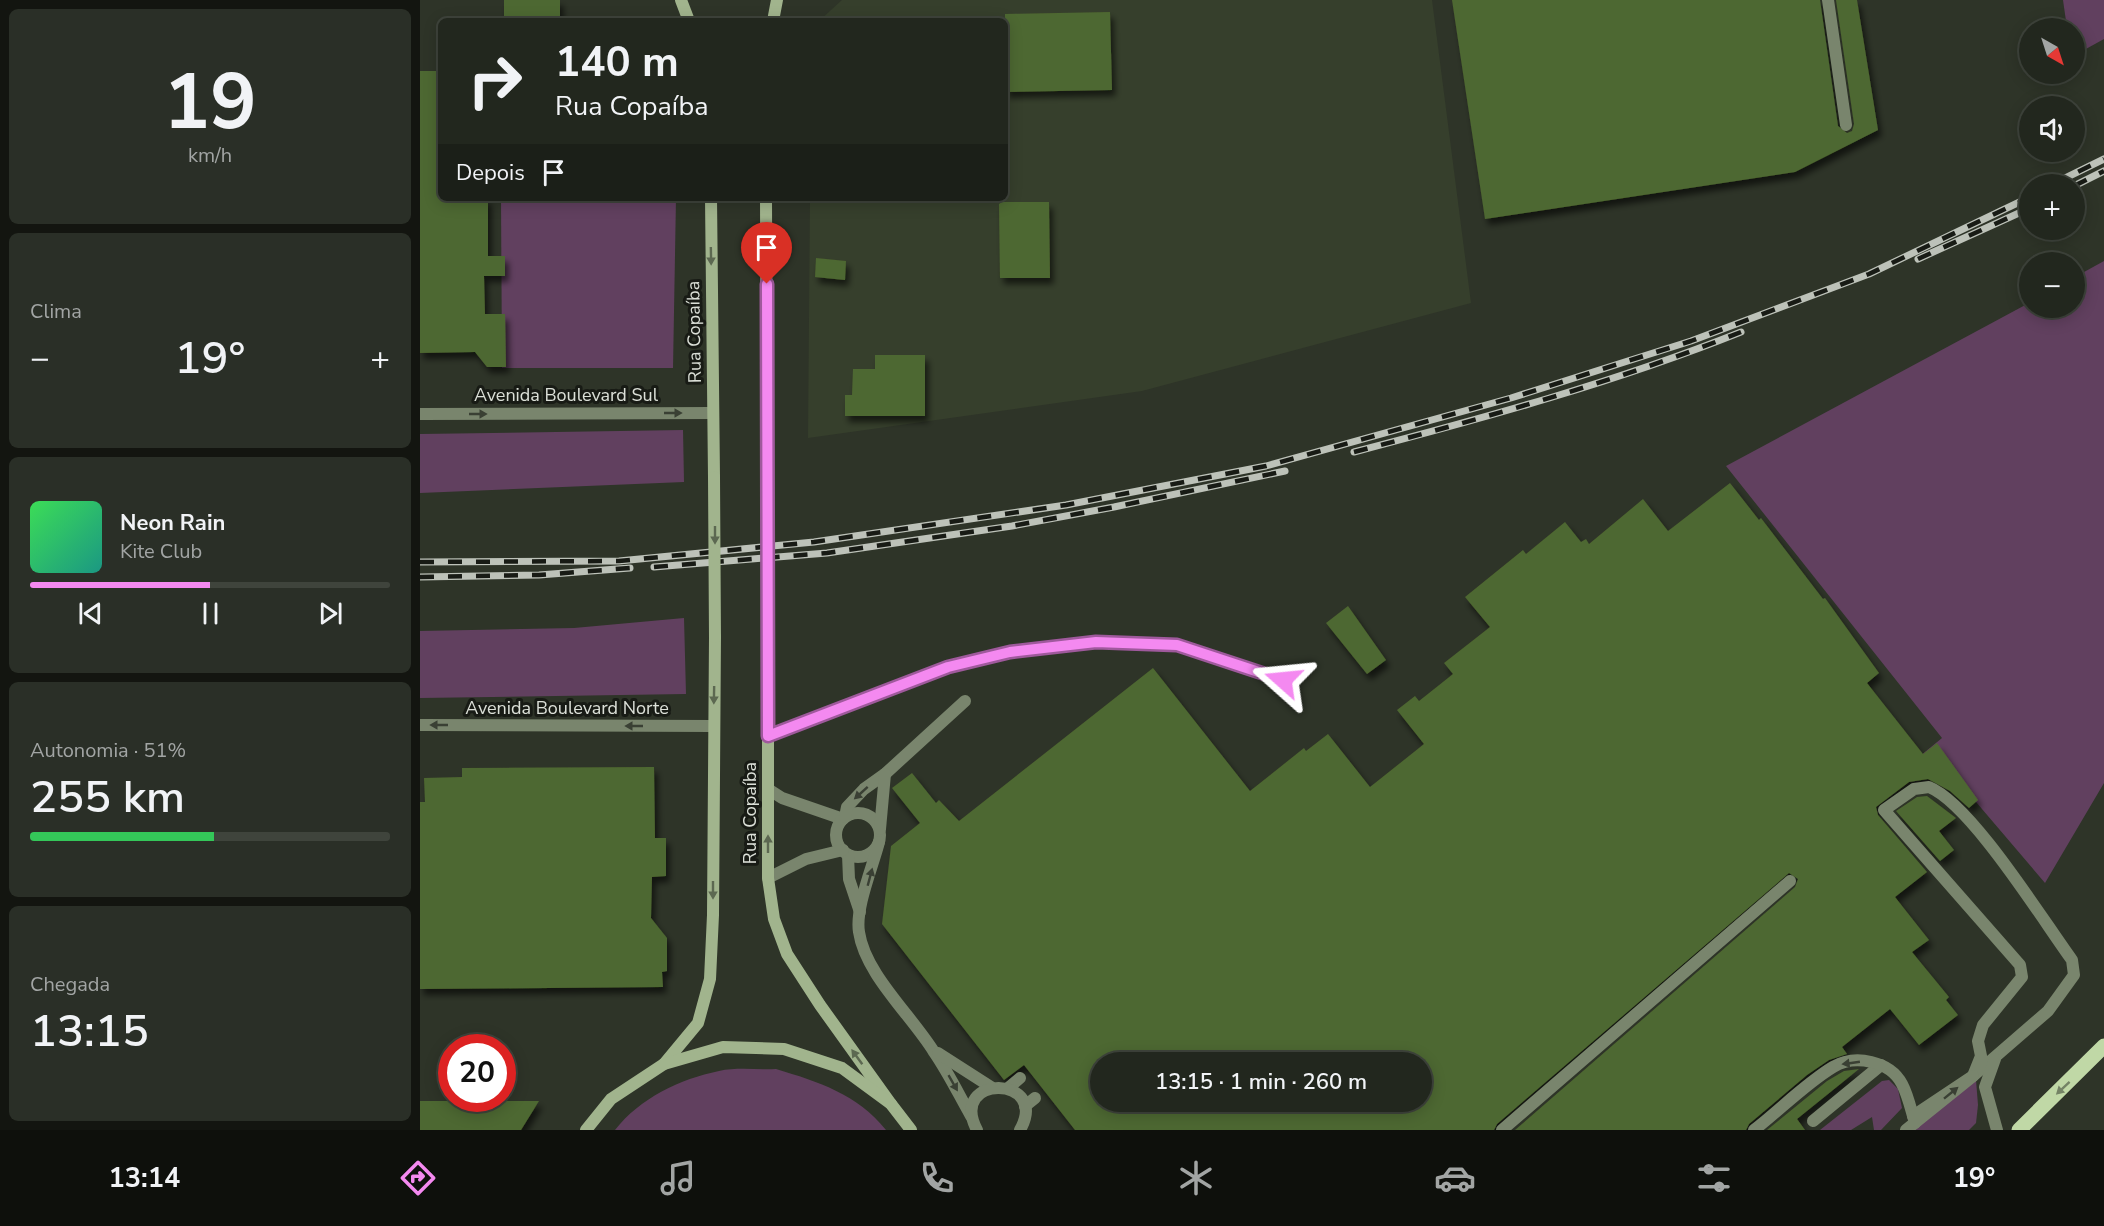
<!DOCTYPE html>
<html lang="pt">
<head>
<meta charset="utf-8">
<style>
  :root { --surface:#22271e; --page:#2a2f27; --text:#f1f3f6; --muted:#a2a5a4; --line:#3f443c; --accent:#f489f0 }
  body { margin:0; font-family:"Nunito Sans",sans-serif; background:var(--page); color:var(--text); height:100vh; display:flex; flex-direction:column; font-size:22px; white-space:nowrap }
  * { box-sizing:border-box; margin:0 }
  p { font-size:20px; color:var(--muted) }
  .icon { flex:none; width:33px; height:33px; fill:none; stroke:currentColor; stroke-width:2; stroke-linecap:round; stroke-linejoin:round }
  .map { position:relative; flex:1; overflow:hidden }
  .details { display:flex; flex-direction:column; gap:9px; padding:9px; background:#131510; width:420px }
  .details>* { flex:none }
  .banner { position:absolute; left:18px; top:18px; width:570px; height:183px; border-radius:9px; box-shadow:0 3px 15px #0003,0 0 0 2px var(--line); background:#22271e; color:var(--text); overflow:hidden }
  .needle { width:39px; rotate:141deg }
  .fabs { position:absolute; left:1599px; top:18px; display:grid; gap:12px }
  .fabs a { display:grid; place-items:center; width:66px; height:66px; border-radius:50%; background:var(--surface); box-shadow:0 3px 15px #0003,0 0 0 2px var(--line); font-size:30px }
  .speed { position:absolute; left:18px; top:1034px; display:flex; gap:12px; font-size:30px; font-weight:700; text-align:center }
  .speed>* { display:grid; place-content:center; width:78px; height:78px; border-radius:50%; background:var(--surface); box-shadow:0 3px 15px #0003,0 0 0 2px var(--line); line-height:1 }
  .speed .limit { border:9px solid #d22; background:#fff; color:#111 }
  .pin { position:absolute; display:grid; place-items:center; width:51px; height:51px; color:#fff; margin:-62px -26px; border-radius:50% 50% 50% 0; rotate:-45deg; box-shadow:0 0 6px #0007 }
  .pin .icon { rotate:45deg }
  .me { position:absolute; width:66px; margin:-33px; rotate:288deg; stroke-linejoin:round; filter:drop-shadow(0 0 4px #0008) }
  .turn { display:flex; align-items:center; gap:21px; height:126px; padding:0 18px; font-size:27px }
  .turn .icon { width:78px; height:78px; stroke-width:2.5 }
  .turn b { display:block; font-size:42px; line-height:51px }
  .then { display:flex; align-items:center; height:57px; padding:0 18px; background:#0003; gap:12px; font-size:22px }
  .big { font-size:45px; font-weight:600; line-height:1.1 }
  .details .tile { flex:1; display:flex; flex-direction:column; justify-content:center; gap:9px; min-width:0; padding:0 21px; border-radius:9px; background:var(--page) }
  .details .dial { align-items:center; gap:0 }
  .dial b { font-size:78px; line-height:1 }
  .song { display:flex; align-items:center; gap:18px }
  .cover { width:72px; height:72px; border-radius:9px; background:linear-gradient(135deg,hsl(130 70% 55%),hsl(170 70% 35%)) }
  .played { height:6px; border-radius:3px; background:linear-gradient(90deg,var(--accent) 50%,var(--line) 50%) }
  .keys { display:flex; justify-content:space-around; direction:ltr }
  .heat { display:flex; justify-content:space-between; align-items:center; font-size:33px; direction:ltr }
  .charge { height:9px; border-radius:4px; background:linear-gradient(90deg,#34c759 51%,var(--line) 0) }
  .trip { position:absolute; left:670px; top:1052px; width:342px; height:60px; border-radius:30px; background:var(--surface); box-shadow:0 3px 15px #0003,0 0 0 2px var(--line); font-weight:600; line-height:60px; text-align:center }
  .dock { display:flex; height:96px; justify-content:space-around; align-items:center; background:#0e100c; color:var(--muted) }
  .dock .icon { width:42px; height:42px }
  .dock .current { color:var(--accent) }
  .dock b { font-size:27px; color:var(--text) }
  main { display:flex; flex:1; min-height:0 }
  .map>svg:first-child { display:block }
</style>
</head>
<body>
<main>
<section class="details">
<div class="tile dial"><b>19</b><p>km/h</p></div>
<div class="tile"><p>Clima</p>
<div class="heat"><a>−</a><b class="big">19°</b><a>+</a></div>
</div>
<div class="tile">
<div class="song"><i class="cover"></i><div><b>Neon Rain</b><p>Kite Club</p></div></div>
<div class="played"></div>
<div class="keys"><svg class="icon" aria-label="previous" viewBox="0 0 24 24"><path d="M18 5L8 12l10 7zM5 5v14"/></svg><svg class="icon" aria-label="pause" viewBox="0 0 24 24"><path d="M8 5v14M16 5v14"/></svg><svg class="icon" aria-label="next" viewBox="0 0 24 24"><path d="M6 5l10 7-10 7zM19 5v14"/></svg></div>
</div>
<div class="tile"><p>Autonomia · 51%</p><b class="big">255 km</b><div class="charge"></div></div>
<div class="tile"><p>Chegada</p><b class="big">13:15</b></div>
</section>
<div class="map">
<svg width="1684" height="1130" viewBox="0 0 1684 1130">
  <defs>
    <filter id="shadow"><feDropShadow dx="3.5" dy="6" stdDeviation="3" flood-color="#0009"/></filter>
  </defs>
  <rect width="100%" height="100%" fill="#2e3428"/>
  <path fill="#363f2c" d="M 422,0 L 1012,0 L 1051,303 L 722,391 L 388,438 L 390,198 L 585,198 L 585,21 L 399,21 Z"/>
  <g fill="#61405f">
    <path d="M 1643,0 L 1684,0 L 1684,39 L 1655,55 L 1654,28 L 1647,28 Z"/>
    <path d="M 81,198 L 256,198 L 253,368 L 82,368 Z"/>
    <path d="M 1684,261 L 1684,783 L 1625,883 L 1533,775 L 1494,761 L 1522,738 L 1306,466 L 1609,303 L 1610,308 L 1654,308 L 1655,277 Z"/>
    <path d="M 263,430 L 264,482 L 0,493 L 0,434 Z"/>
    <path d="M 264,618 L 266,694 L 0,698 L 0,631 L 154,628 Z"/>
    <path d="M 356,1069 C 399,1082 437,1094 466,1130 L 195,1130 C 220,1098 260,1079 299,1071 C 317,1067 338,1070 356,1069 Z"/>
    <path d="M 1469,1080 L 1478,1089 L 1482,1108 L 1461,1130 L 1454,1130 L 1452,1117 L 1431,1130 L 1400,1130 L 1462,1081 Z"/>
    <path d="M 1556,1080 L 1558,1105 L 1556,1123 L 1549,1130 L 1492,1130 Z"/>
  </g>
  <g fill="#4e6730" fill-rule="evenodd" filter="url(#shadow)">
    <rect x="84" y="0" width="56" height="21"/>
    <path d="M 1032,0 L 1400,0 L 1418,126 L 1427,133 L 1432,131 L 1434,124 L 1416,0 L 1437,0 L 1458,130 L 1375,172 L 1065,219 Z"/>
    <path d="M 690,12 L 692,90 L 585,92 L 585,14 Z"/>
    <path d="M 0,71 L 21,71 L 21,198 L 68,198 L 68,256 L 85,256 L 85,276 L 64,276 L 65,314 L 85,314 L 86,367 L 67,367 L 55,352 L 0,353 Z"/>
    <path d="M 582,202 L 629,202 L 630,278 L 580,278 L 579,204 Z"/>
    <path d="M 396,258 L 426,261 L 425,280 L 395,277 Z"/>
    <path d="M 455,355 L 505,355 L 505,416 L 425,416 L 425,395 L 432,395 L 433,369 L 455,369 Z"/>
    <path d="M 1310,483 L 1339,520 L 1341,518 L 1403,599 L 1405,598 L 1459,673 L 1447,683 L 1503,754 L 1517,743 L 1558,800 L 1549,808 L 1530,791 L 1508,779 L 1489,782 L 1456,807 L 1458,815 L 1507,872 L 1475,897 L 1509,940 L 1492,952 L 1529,997 L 1526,1000 L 1538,1015 L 1499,1045 L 1470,1009 L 1422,1047 L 1427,1054 L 1409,1060 L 1387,1075 L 1329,1124 L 1326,1130 L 1095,1130 L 1375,887 L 1378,879 L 1369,873 L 1077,1124 L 1074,1130 L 655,1130 L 604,1065 L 584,1080 L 462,924 L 471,846 L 500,823 L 472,788 L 492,773 L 516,803 L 519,800 L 539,821 L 733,668 L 830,791 L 884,748 L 886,751 L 908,734 L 950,787 L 1004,744 L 977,710 L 995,696 L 999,701 L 1033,674 L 1024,663 L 1070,627 L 1045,597 L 1103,550 L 1106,554 L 1145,522 L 1161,542 L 1166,539 L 1169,544 L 1223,499 L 1248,531 ZM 681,1062 L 1002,1062 L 1002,1101 L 681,1101 Z"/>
    <path d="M 928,606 L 966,660 L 947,674 L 906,623 Z"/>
    <path d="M 234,767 L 235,838 L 246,838 L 246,876 L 232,877 L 231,918 L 247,938 L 247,971 L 242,972 L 243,987 L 0,989 L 0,802 L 5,802 L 4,778 L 42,777 L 42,768 Z"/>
    <path d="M 1507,796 L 1536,818 L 1519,831 L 1534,850 L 1520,861 L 1476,811 L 1497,797 Z"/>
    <path d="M 1439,1069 L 1377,1119 L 1385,1130 L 1347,1130 L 1407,1081 L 1424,1071 Z"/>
    <path d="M 0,1101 L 119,1101 L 101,1130 L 0,1130 Z"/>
  </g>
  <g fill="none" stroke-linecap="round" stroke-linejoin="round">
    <g stroke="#79856d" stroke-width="12">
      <path d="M 1408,0 L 1426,125"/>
      <path d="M 348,736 L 528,667 L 590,652 L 676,642 L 757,645 L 863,679"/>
      <path d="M 1509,787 C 1551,804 1622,919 1652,960 L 1654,975 L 1628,1011 L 1553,1076 L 1561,1056 L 1558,1041 L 1563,1025 L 1602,977 L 1600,965 L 1464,810 L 1494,789 Z"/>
      <path d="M 348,789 L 362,798 L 423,819"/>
      <circle cx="438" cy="835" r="22"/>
      <path d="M 425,817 L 427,807 L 444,789 L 465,774 L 545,701"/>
      <path d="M 460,829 L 465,774"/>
      <path d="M 459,842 C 453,866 435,908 439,932 C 445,974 492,1016 514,1052 C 528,1072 539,1095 551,1116"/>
      <path d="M 428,855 L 429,879 L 440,912"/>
      <path d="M 348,878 L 386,859 L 423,850"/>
      <path d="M 518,1053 L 571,1087"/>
      <path d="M 1575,1059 L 1565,1087 L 1577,1130"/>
      <path d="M 588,1088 L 600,1078"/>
      <path d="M 605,1106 L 615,1098"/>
      <path d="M 1393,1121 L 1461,1065"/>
      <path d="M 557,1130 C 527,1073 631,1075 600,1130"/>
      <path d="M 1082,1130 L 1370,881"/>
      <path d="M 1334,1130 C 1360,1110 1385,1084 1413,1067 C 1435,1054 1470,1061 1482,1084 C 1488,1095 1491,1110 1495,1123"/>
      <path d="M 1486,1130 L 1553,1076 L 1493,1116"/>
    </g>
    <g stroke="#79856d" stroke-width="12">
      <path d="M 0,414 L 293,413"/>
      <path d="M 0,725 L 293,726"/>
    </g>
    <g stroke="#a1b48d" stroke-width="12">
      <path d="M 261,0 L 269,21"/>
      <path d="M 353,21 L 357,0"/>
      <path d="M 291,198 L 294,477"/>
      <path d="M 346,198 L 347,480"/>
      <path d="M 348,638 L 348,878 L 354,919 L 367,954 L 400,1005 L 471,1104"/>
      <path d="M 244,1064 L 278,1023 L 290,979 L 293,915 L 295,637"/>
      <path d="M 166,1130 L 191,1099 L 244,1064 L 303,1047 L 364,1049 L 422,1068 L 471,1104 L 491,1130"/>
    </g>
    <path stroke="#c0d8a6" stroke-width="15" d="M 1599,1130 L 1684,1046"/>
    <g stroke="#bdc2b9" stroke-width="7">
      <g id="rail">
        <path d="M 1633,184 L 1684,159"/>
        <path d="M 1654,186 L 1684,171"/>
        <path d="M 1498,259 L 1610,208"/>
        <path d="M 934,452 C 1064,418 1196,382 1321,332"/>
        <path d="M 0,562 L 199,561 L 394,542 L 646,505 L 846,466 L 1091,398 L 1271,341 L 1449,274 L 1610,197"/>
        <path d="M 234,567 L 407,553 L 592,526 L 694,507 L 865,471"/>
        <path d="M 0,577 L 119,575 L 210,568"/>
      </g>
    </g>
    <use href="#rail" stroke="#181b15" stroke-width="4.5" stroke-dasharray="14" stroke-linecap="butt"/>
    <g stroke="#a1b48d" stroke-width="12">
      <path d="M 294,477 L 295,637"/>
      <path d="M 347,480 L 348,638"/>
    </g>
  </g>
  <defs><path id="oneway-solid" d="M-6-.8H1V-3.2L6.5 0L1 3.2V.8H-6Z" transform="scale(1.5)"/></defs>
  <g fill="#5c6851">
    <use href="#oneway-solid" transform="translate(291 256) rotate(89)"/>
    <use href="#oneway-solid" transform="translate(295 535) rotate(90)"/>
    <use href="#oneway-solid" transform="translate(294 695) rotate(91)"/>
    <use href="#oneway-solid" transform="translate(348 844) rotate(-90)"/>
    <use href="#oneway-solid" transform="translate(293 890) rotate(90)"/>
    <use href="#oneway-solid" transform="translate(437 1057) rotate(-126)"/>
  </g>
  <g fill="#3a4034">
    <use href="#oneway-solid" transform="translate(253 413)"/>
    <use href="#oneway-solid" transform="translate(58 414)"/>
    <use href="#oneway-solid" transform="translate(19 725) rotate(-180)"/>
    <use href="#oneway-solid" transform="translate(214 726) rotate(-180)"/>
    <use href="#oneway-solid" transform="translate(441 793) rotate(138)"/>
    <use href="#oneway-solid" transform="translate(450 877) rotate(-75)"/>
    <use href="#oneway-solid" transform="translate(1431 1063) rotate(172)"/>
    <use href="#oneway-solid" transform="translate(533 1083) rotate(60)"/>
    <use href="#oneway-solid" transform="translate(1531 1093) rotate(-39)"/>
  </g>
  <use fill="#748365" href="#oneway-solid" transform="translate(1643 1088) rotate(137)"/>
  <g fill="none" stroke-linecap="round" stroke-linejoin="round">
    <g stroke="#9f599c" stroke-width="15">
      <path id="route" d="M 347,284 L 348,736 L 528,667 L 590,652 L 676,642 L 757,645 L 863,680"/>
    </g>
    <use href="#route" stroke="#f489f0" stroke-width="10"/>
  </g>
  <g text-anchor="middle" stroke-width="6" stroke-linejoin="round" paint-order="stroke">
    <g font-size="18" fill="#dce0d8" stroke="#181b15">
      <text transform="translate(274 332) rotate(-91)" y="6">Rua Copaíba</text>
      <text x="146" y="401">Avenida Boulevard Sul</text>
      <text x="147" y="714">Avenida Boulevard Norte</text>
      <text transform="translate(330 813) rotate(-90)" y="6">Rua Copaíba</text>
    </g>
  </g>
</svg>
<div class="fabs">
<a><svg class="needle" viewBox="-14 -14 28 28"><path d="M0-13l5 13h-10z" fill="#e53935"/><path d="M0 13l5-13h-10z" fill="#a2a5a4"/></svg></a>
<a><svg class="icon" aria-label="sound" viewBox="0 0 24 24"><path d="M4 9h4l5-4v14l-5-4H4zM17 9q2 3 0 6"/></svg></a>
<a>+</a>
<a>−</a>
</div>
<div class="speed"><div class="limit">20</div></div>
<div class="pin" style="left:347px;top:284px;background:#d93025"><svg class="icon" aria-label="arrive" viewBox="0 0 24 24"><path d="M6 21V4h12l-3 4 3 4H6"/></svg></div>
<svg class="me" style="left:863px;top:680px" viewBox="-20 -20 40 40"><path d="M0-17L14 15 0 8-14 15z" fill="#f489f0" stroke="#fff" stroke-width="4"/></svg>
<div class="trip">13:15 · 1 min · 260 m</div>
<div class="banner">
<div class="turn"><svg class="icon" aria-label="right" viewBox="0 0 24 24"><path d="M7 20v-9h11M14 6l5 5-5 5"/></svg><div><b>140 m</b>Rua Copaíba</div></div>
<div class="then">Depois<svg class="icon" aria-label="arrive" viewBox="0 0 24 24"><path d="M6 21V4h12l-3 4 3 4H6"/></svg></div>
</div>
</div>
</main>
<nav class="dock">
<b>13:14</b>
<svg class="icon current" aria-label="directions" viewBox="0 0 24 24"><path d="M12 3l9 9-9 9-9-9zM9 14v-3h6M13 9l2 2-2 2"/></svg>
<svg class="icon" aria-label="music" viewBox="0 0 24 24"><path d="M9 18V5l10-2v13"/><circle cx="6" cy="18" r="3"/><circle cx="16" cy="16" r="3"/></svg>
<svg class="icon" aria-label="phone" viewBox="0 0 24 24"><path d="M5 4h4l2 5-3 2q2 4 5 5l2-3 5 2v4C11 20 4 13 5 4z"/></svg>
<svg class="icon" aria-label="climate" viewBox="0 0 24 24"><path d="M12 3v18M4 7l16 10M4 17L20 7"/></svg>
<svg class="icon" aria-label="car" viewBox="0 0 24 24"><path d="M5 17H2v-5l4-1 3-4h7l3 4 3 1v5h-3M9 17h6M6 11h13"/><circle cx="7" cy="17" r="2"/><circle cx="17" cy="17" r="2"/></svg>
<svg class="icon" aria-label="filters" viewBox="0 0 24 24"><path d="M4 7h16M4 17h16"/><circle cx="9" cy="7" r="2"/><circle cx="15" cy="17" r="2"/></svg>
<b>19°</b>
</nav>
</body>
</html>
